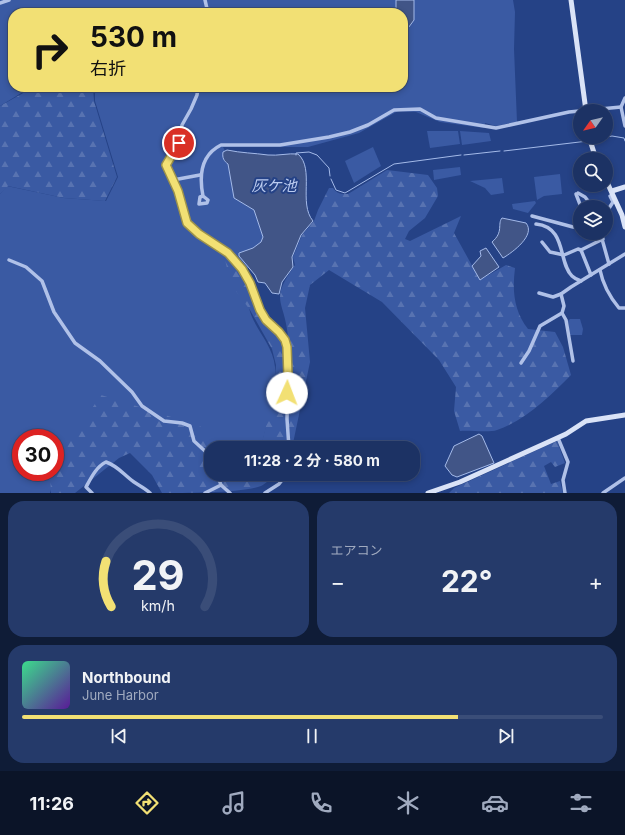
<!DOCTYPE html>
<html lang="ja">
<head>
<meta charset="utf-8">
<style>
  :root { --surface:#1c3264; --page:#253a6a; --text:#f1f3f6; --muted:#a0aabf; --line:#3a4d78; --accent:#f2e074 }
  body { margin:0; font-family:Inter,"Noto Sans JP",sans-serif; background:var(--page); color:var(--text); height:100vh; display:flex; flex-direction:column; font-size:15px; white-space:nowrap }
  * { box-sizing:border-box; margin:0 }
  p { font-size:13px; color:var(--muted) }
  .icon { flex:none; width:22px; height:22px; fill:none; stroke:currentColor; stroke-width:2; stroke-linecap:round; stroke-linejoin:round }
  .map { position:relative; height:493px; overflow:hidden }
  .panel { display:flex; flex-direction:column; gap:8px; padding:8px; background:#0f1c37; flex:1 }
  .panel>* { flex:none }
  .guide { position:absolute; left:8px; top:8px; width:400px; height:84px; border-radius:16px; box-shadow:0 2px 6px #0003,0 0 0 1px var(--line); background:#f2e074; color:#111; overflow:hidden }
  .needle { width:26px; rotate:236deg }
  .controls { position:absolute; left:573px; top:104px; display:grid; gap:8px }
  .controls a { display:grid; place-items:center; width:40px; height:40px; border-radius:50%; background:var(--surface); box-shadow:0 2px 6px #0003,0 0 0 1px var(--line); font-size:20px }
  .speed { position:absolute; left:12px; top:429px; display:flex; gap:8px; font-size:20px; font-weight:700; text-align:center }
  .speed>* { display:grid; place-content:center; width:52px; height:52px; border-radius:50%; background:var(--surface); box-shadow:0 2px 6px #0003,0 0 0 1px var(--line); line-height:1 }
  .speed .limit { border:6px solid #d22; background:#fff; color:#111 }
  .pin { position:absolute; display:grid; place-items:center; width:34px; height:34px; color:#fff; margin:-17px; border:2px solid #fff; border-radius:50%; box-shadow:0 1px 4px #0007 }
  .me { position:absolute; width:44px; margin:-22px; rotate:2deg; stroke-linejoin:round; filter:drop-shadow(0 0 3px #0008) }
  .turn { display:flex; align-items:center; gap:14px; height:84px; padding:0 16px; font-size:18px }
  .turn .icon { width:52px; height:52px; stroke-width:2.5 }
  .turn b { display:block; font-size:28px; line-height:34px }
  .big { font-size:30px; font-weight:700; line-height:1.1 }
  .panel .card { flex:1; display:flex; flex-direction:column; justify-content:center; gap:6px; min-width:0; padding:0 14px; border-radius:16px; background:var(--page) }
  .panel .dial { align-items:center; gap:0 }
  .dial svg { height:104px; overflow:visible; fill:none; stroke:var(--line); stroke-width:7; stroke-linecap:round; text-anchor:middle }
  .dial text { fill:var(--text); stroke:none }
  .song { display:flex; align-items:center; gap:12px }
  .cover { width:48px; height:48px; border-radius:6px; background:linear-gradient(135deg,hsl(150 70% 55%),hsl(270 70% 35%)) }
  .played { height:4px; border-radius:2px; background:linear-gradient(90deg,var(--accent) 75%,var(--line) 75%) }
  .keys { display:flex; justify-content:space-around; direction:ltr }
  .heat { display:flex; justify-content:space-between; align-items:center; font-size:22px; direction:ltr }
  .panel .tiles { flex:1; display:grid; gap:8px; grid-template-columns:1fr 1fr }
  .card:last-child { grid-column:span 2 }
  .trip { position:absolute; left:204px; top:441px; width:216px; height:40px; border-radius:16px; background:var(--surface); box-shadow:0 2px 6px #0003,0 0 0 1px var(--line); font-weight:700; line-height:40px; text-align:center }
  .tab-bar { display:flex; height:64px; justify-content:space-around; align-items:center; background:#0b1428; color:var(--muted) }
  .tab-bar .icon { width:28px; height:28px }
  .tab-bar .current { color:var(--accent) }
  .tab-bar b { font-size:18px; color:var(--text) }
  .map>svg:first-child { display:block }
</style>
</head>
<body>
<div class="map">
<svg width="625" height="493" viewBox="0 0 625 493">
  <defs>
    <pattern id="forest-firs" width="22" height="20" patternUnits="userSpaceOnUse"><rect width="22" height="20" fill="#3a5aa3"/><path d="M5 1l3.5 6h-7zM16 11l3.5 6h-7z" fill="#5873b1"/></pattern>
  </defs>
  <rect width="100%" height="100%" fill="#254286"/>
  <g fill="#3a5aa3" fill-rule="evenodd">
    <path d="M 0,0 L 513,0 L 515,12 L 514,49 L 517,122 L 496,126 L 485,123 L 484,128 L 440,122 L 416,112 L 398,111 L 359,133 L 308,147 L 223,147 L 254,208 L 265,239 L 249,256 C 248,272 245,292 249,308 C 254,329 273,344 275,367 C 278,392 268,419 262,443 L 262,448 L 212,448 L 188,428 L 55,475 L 50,493 L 0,493 L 0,194 L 7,186 L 64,198 L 106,201 L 118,177 L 95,101 L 95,87 L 403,87 L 403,13 L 13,13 L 13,87 L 31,87 L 0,106 ZM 21,438 L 55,438 L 55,472 L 21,472 Z"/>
    <path d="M 427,131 L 458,131 L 460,144 L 430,148 Z"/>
    <path d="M 460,131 L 489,133 L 491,141 L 462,145 Z"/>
    <path d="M 373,147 L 381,166 L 354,183 L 345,161 Z"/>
    <path d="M 460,167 L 461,175 L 434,180 L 433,170 Z"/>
    <path d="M 560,174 L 562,194 L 544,196 L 537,200 L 534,177 Z"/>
    <path d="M 502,178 L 504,193 L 491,195 L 485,188 L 470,181 Z"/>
    <path d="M 535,201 L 536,203 L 528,213 L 513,209 L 512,204 Z"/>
    <path d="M 570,319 L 580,319 L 583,329 L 582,335 L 570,335 L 568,321 Z"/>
  </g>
  <g fill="url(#forest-firs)">
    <path d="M 34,87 L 93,87 L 94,101 L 117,177 L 105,201 L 64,198 L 8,186 L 0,194 L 0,106 Z"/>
    <path d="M 387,170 L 428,175 L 437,188 L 438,196 L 425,218 L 409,231 L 405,239 L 410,241 L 461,216 L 454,233 L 480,280 L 506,265 L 515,268 C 512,291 514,311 528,329 L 555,332 L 563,347 L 571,375 C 550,396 526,420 497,430 C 489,433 470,430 460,431 L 454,411 L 456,387 L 439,360 L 382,302 L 329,270 L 310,285 L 305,308 L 310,362 L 292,448 L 263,448 L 262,442 L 274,393 L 276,365 L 272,349 L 250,310 L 230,283 L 225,259 L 233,251 C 247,278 264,317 288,336 C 284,298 269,302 295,265 L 293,257 L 302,235 L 314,221 L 318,210 L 329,188 L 333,188 C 337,194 341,194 348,194 Z"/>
    <path d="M 101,395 L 200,426 L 212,442 L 224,448 L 211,448 L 211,474 L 275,474 C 270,478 266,484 261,486 C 243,493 184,493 162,493 L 152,475 L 130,453 L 119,458 L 75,493 L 51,493 L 50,472 L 55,472 L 55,463 Z"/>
    <path d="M 557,441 L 565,463 L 555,467 L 551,462 L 544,466 L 551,484 L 560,481 L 563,493 L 449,493 L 454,488 Z"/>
  </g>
  <g fill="#415587" stroke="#a4bae9">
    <path d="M 396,0 L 414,0 L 414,20 L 403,35 L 403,13 L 396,13 Z"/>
    <path d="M 227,150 C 241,153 254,153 268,155 C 278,156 288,153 298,154 C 315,169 298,203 313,221 L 301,235 L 292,257 L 293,267 L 282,282 L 279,294 L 272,293 L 265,283 L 258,282 L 255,275 L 239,256 L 239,253 L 253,248 L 261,242 L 263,237 L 254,210 L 234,198 L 228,164 C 224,161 222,158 223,152 Z"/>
    <path d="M 502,218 L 526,223 C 536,235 513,252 503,258 L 492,242 C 504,232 497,224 502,218 Z"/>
    <path d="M 486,248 L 499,267 L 480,280 L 472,266 L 481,256 L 480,251 Z"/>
    <path d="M 479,434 L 482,436 L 494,463 L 457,477 L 452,475 L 445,466 L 454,446 Z"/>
  </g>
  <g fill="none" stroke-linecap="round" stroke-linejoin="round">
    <g stroke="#a4bae9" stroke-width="1">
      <path d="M 592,140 L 612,136 L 624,138 L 625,141"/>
      <path d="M 504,151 L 588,141"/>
      <path d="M 296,155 L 296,153 L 309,152 L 317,155 L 329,168 L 330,176"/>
      <path d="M 464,155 L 500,151"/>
      <path d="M 331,179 L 336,190 L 345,193 L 394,164 L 461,155"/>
    </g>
    <g stroke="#b0c1e8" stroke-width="3.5">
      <path d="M 205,0 L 208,13"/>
      <path d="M 0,3 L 9,0"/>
      <path d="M 198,87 L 197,95 L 191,109 L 182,125 L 179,143 L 166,165 L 173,180 L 200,175"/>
      <path d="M 625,98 L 621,107 L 625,126"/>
      <path d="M 173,180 L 187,223 L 199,235 L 228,253 L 242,269 L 250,283 L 260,310 L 285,340 L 288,376 L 287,419 L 289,448"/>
      <path d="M 578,193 L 585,197 L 593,207"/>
      <path d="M 576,194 L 581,207"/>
      <path d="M 203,196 L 200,197 L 199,204 L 207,203 L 208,200 L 203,196 C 199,176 201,155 221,145 L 280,145 L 329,137 L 350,132 L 368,125 L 394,110 L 420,109 L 436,118 L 496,128 L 569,112 L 621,107"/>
      <path d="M 606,213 L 613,202 L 610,196"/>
      <path d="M 532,216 L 573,227 L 580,227"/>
      <path d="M 536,224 C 567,227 558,263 572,276 C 574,278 578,280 581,281"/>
      <path d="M 602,239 L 609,264"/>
      <path d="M 542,242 L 550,252 L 564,255 L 578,249 L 581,250 L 603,239 L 601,233"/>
      <path d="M 581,250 L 591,275"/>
      <path d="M 9,260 L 26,267 L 42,281 L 54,312 L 75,343 L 100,361 L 132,392 L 142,406 L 164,421 L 182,423 L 190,426 L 194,441 L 206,452 L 211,461"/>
      <path d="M 600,270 C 603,285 609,296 619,308 L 625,308"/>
      <path d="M 539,293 L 553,297 L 561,294 L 571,287 L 625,254"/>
      <path d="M 562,313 L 566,320 L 573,361"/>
      <path d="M 521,363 L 529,351 L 540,326 L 562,313 L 564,306 L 561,294"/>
      <path d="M 558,438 L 568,462 L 563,480 L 565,493"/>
      <path d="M 217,474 L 221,485 L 230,493"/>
      <path d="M 92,493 L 86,487 C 91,478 96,467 106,462 C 118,466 124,475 134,482 C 140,486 145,488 150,493"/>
      <path d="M 205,493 L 221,485"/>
      <path d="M 265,493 L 279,484 L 287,474"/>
      <path d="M 603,493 L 625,478"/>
    </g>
    <g stroke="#dae3f7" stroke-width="5">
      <path d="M 571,0 L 586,111"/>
      <path d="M 589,137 L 596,159"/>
      <path d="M 606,180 L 622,215 L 625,227"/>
      <path d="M 612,191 L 625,187"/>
      <path d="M 428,493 L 460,482 L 544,444 L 566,434 L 586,421 L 625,415"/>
    </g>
  </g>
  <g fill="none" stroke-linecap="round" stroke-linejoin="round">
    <g stroke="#9d924b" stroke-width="10">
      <path id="route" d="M 179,143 L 166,165 L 178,191 L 187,223 L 199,234 L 228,253 L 242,269 L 250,283 L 260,310 L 266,320 L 279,332 L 285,340 L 287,347 L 288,376 L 287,393"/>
    </g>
    <use href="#route" stroke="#f2e074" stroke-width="7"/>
  </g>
  <g text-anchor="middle" stroke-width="4" stroke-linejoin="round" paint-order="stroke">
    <g font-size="15" font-style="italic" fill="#bcccf0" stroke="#254286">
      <text x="274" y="191">灰ケ池</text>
    </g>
  </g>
</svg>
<div class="controls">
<a><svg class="needle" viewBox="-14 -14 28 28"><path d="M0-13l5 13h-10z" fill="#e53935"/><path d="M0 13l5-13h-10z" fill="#a0aabf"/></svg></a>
<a><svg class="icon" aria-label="search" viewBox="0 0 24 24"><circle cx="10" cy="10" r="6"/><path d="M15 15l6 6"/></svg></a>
<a><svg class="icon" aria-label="layers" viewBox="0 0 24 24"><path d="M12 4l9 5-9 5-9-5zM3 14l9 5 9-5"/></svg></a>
</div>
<div class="speed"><div class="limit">30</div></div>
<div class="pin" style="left:179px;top:143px;background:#d93025"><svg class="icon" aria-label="arrive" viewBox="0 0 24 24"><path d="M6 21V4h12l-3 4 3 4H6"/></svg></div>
<svg class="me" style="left:287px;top:393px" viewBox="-20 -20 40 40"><circle r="19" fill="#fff"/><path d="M0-13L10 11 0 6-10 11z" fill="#f2e074"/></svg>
<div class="trip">11:28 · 2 分 · 580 m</div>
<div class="guide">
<div class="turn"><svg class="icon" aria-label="right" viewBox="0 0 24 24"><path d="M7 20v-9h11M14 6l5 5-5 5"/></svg><div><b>530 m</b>右折</div></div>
</div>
</div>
<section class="panel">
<div class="tiles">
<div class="card dial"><svg viewBox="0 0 100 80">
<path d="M14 69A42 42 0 1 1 86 69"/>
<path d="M14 69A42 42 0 0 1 10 34" stroke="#f2e074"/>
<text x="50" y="56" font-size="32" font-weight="700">29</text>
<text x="50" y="72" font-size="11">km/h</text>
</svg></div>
<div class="card"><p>エアコン</p>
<div class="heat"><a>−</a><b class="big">22°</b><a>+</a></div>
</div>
<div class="card">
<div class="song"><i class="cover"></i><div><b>Northbound</b><p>June Harbor</p></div></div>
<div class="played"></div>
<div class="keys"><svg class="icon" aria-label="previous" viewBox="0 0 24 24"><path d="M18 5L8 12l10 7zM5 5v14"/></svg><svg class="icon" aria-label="pause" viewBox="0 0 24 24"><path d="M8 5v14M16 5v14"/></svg><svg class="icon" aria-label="next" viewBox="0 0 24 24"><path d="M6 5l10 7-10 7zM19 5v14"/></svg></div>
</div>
</div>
</section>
<nav class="tab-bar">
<b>11:26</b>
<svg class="icon current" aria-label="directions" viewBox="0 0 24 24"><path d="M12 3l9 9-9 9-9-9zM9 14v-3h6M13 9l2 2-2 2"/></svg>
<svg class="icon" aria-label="music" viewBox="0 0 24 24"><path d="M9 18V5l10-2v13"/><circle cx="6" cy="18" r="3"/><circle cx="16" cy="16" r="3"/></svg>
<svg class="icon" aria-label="phone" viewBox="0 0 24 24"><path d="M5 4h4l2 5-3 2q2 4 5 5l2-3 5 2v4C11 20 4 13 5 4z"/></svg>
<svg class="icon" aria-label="climate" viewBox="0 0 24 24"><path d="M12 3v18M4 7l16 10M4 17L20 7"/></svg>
<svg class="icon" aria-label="car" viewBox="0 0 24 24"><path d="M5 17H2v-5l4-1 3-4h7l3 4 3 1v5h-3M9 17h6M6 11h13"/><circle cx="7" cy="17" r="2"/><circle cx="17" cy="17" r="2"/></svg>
<svg class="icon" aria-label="filters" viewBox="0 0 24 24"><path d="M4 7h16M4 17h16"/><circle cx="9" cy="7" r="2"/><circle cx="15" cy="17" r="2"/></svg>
</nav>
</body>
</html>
